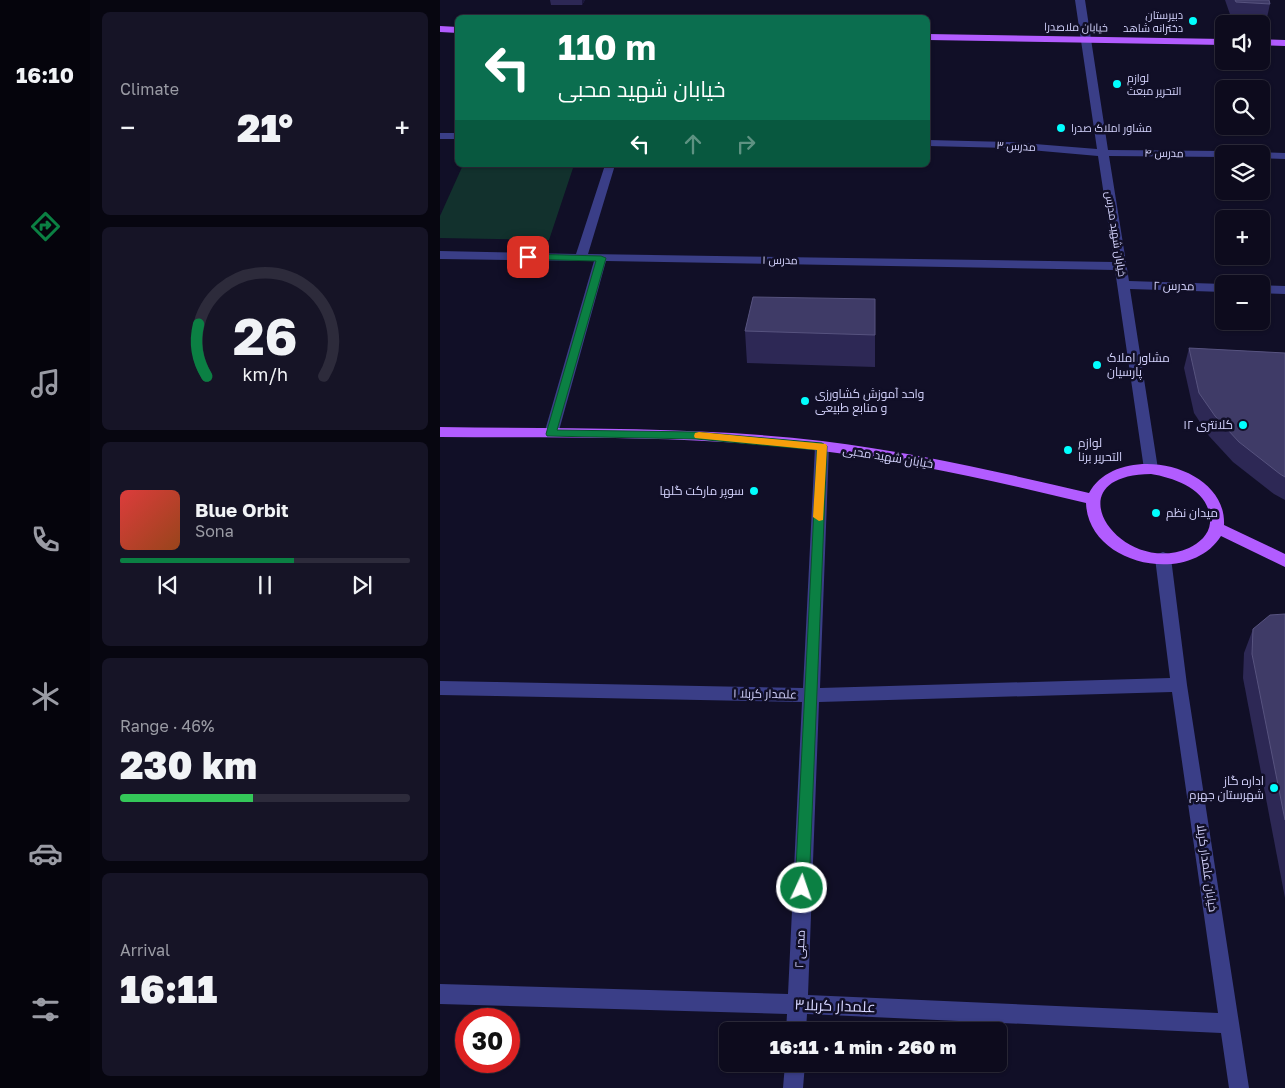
<!DOCTYPE html>
<html lang="en">
<head>
<meta charset="utf-8">
<style>
  :root { --surface:#0d0b1d; --page:#161426; --text:#f1f3f6; --muted:#9a9ba4; --line:#2d2b3b; --accent:#0b8043 }
  body { margin:0; font-family:"Golos Text",Cairo,sans-serif; background:var(--page); color:var(--text); height:100vh; display:flex; flex-direction:column; font-size:19px; white-space:nowrap }
  * { box-sizing:border-box; margin:0 }
  p { font-size:16px; color:var(--muted) }
  .icon { flex:none; width:28px; height:28px; fill:none; stroke:currentColor; stroke-width:2; stroke-linecap:round; stroke-linejoin:round }
  .map { position:relative; flex:1; overflow:hidden }
  .drawer { display:flex; flex-direction:column; gap:12px; padding:12px; background:#070610; width:350px }
  .drawer>* { flex:none }
  .guide { position:absolute; left:15px; top:15px; width:475px; height:152px; border-radius:8px; box-shadow:0 1px 4px #0004,0 0 0 1px var(--line); background:#0b6e4f; color:#fff; overflow:hidden }
  .controls { position:absolute; left:775px; top:15px; display:grid; gap:10px }
  .controls a { display:grid; place-items:center; width:55px; height:55px; border-radius:8px; background:var(--surface); box-shadow:0 1px 4px #0004,0 0 0 1px var(--line); font-size:25px }
  .speed { position:absolute; left:15px; top:1008px; display:flex; gap:10px; font-size:25px; font-weight:700; text-align:center }
  .speed>* { display:grid; place-content:center; width:65px; height:65px; border-radius:50%; background:var(--surface); box-shadow:0 1px 4px #0004,0 0 0 1px var(--line); line-height:1 }
  .speed .limit { border:8px solid #d22; background:#fff; color:#111 }
  .pin { position:absolute; display:grid; place-items:center; width:42px; height:42px; color:#fff; margin:-21px; border-radius:10px; box-shadow:0 2px 8px #0006 }
  .me { position:absolute; width:55px; margin:-28px; rotate:3deg; stroke-linejoin:round; filter:drop-shadow(0 0 4px #0008) }
  .turn { display:flex; align-items:center; gap:18px; height:105px; padding:0 20px; font-size:22px }
  .turn .icon { width:65px; height:65px; stroke-width:2.5 }
  .turn b { display:block; font-size:35px; line-height:42px }
  .lanes { display:flex; align-items:center; height:48px; padding:0 20px; background:#0003; justify-content:center; gap:25px; direction:ltr }
  .lanes .off { opacity:.35 }
  .big { font-size:38px; font-weight:800; line-height:1.1 }
  .drawer .card { flex:1; display:flex; flex-direction:column; justify-content:center; gap:8px; min-width:0; padding:0 18px; border-radius:8px; background:var(--page) }
  .drawer .dial { align-items:center; gap:0 }
  .dial svg { height:130px; overflow:visible; fill:none; stroke:var(--line); stroke-width:7; stroke-linecap:round; text-anchor:middle }
  .dial text { fill:var(--text); stroke:none }
  .song { display:flex; align-items:center; gap:15px }
  .cover { width:60px; height:60px; border-radius:8px; background:linear-gradient(135deg,hsl(0 70% 55%),hsl(20 70% 35%)) }
  .played { height:5px; border-radius:2px; background:linear-gradient(90deg,var(--accent) 60%,var(--line) 60%) }
  .keys { display:flex; justify-content:space-around; direction:ltr }
  .heat { display:flex; justify-content:space-between; align-items:center; font-size:28px; direction:ltr }
  .charge { height:8px; border-radius:4px; background:linear-gradient(90deg,#34c759 46%,var(--line) 0) }
  .trip { position:absolute; left:279px; top:1022px; width:288px; height:50px; border-radius:8px; background:var(--surface); box-shadow:0 1px 4px #0004,0 0 0 1px var(--line); font-weight:800; line-height:50px; text-align:center }
  main { display:flex; flex:1; min-height:0 }
  .menu { display:flex; flex-direction:column; width:90px; justify-content:space-around; align-items:center; background:#05040c; color:var(--muted) }
  .menu .icon { width:35px; height:35px }
  .menu .on { color:var(--accent) }
  .menu b { font-size:22px; color:var(--text) }
  .map>svg:first-child { display:block }
</style>
</head>
<body>
<main>
<nav class="menu">
<b>16:10</b>
<svg class="icon on" aria-label="directions" viewBox="0 0 24 24"><path d="M12 3l9 9-9 9-9-9zM9 14v-3h6M13 9l2 2-2 2"/></svg>
<svg class="icon" aria-label="music" viewBox="0 0 24 24"><path d="M9 18V5l10-2v13"/><circle cx="6" cy="18" r="3"/><circle cx="16" cy="16" r="3"/></svg>
<svg class="icon" aria-label="phone" viewBox="0 0 24 24"><path d="M5 4h4l2 5-3 2q2 4 5 5l2-3 5 2v4C11 20 4 13 5 4z"/></svg>
<svg class="icon" aria-label="climate" viewBox="0 0 24 24"><path d="M12 3v18M4 7l16 10M4 17L20 7"/></svg>
<svg class="icon" aria-label="car" viewBox="0 0 24 24"><path d="M5 17H2v-5l4-1 3-4h7l3 4 3 1v5h-3M9 17h6M6 11h13"/><circle cx="7" cy="17" r="2"/><circle cx="17" cy="17" r="2"/></svg>
<svg class="icon" aria-label="filters" viewBox="0 0 24 24"><path d="M4 7h16M4 17h16"/><circle cx="9" cy="7" r="2"/><circle cx="15" cy="17" r="2"/></svg>
</nav>
<section class="drawer">
<div class="card"><p>Climate</p>
<div class="heat"><a>−</a><b class="big">21°</b><a>+</a></div>
</div>
<div class="card dial"><svg viewBox="0 0 100 80">
<path d="M14 69A42 42 0 1 1 86 69"/>
<path d="M14 69A42 42 0 0 1 9 37" stroke="#0b8043"/>
<text x="50" y="56" font-size="32" font-weight="700">26</text>
<text x="50" y="72" font-size="11">km/h</text>
</svg></div>
<div class="card">
<div class="song"><i class="cover"></i><div><b>Blue Orbit</b><p>Sona</p></div></div>
<div class="played"></div>
<div class="keys"><svg class="icon" aria-label="previous" viewBox="0 0 24 24"><path d="M18 5L8 12l10 7zM5 5v14"/></svg><svg class="icon" aria-label="pause" viewBox="0 0 24 24"><path d="M8 5v14M16 5v14"/></svg><svg class="icon" aria-label="next" viewBox="0 0 24 24"><path d="M6 5l10 7-10 7zM19 5v14"/></svg></div>
</div>
<div class="card"><p>Range · 46%</p><b class="big">230 km</b><div class="charge"></div></div>
<div class="card"><p>Arrival</p><b class="big">16:11</b></div>
</section>
<div class="map">
<svg width="845" height="1088" viewBox="0 0 845 1088">
  <rect width="100%" height="100%" fill="#110f27"/>
  <path fill="#12312d" d="M 23,165 L 134,165 L 109,240 L 0,238 L 0,216 Z"/>
  <g fill="none" stroke-linecap="round" stroke-linejoin="round">
    <g fill="#3a3e87" fill-rule="evenodd">
      <path d="M 635,0 L 645,0 L 668,150 L 784,151 L 789,154 L 784,154 L 784,157 L 669,156 L 689,281 L 784,284 L 784,292 L 690,289 L 718,469 L 716,473 L 706,473 L 704,469 L 675,270 L 166,261 L 118,434 L 116,437 L 106,437 L 104,434 L 154,261 L 0,259 L 0,251 L 136,254 L 165,165 L 175,165 L 148,254 L 674,262 L 658,156 L 569,148 L 488,146 L 488,140 L 569,142 L 657,149 Z"/>
      <rect x="0" y="133" width="18" height="6"/>
      <path d="M 821,152 L 845,153 L 845,159 L 821,158 L 821,154 L 816,154 Z"/>
      <path d="M 821,285 L 845,286 L 845,294 L 821,293 Z"/>
      <path d="M 382,441 L 387,443 L 389,446 L 380,688 L 730,678 L 715,558 L 718,554 L 723,552 L 728,554 L 731,558 L 747,685 L 809,1088 L 789,1088 L 781,1033 L 367,1014 L 366,1031 L 346,1031 L 347,1014 L 0,1004 L 0,984 L 348,994 L 362,702 L 0,695 L 0,681 L 363,688 L 375,446 L 377,443 ZM 732,692 L 778,1013 L 368,995 L 379,702 Z"/>
      <path d="M 345,1064 L 365,1064 L 363,1088 L 343,1088 Z"/>
    </g>
    <g fill="#b25cff" fill-rule="evenodd">
      <path d="M 0,26 L 18,27 L 18,33 L 0,32 Z"/>
      <path d="M 488,34 L 784,39 L 784,45 L 488,40 Z"/>
      <path d="M 821,39 L 845,40 L 845,46 L 821,45 Z"/>
      <path d="M 0,427 C 127,429 255,426 382,441 C 472,452 560,472 649,493 C 677,441 787,463 784,525 L 845,554 L 845,567 L 781,536 C 749,587 648,565 646,503 C 559,482 471,462 382,451 C 256,435 127,438 0,437 ZM 711,474 C 736,478 772,491 770,523 C 769,535 759,543 749,548 C 680,578 610,475 711,474 Z"/>
    </g>
  </g>
  <g fill="#2d2855">
    <path d="M 110,0 L 145,0 L 142,5 L 111,5 Z"/>
    <path d="M 785,0 L 829,0 L 830,4 L 826,22 L 792,20 Z"/>
    <path d="M 435,299 L 435,367 L 307,363 L 305,331 Z"/>
    <path d="M 749,348 L 845,353 L 845,500 L 834,494 L 793,462 L 769,436 L 754,413 L 744,368 Z"/>
    <path d="M 845,614 L 845,898 L 803,678 L 804,653 L 813,629 Z"/>
  </g>
  <path fill="#1a163b" d="M 142,0 L 145,0 L 142,5 Z"/>
  <g fill="#3f3b67" stroke="#57537f">
    <path d="M 795,0 L 829,0 L 830,4 L 796,2 Z"/>
    <path d="M 313,297 L 435,299 L 435,335 L 305,331 Z"/>
    <path d="M 749,348 L 845,353 L 845,477 L 840,474 L 799,442 L 775,416 L 759,393 Z"/>
    <path d="M 845,614 L 845,820 L 812,654 L 813,629 L 830,615 Z"/>
  </g>
  <path fill="#0b8043" stroke="#07532c" d="M 88,254 L 161,256 L 166,258 L 117,430 L 256,432 L 382,443 L 387,446 L 369,888 L 367,893 L 362,895 L 357,893 L 355,888 L 377,450 L 256,439 L 107,436 L 106,434 L 156,261 L 85,259 L 84,257 Z"/>
  <path fill="#f59e0b" d="M 259,432 L 386,444 L 387,446 L 383,520 L 379,521 L 373,517 L 377,450 L 255,438 L 254,436 L 255,433 Z"/>
  <g fill="#01ffff" stroke="#110f27" stroke-width="2">
    <circle cx="753" cy="21" r="5"/>
    <circle cx="677" cy="84" r="5"/>
    <circle cx="621" cy="128" r="5"/>
    <circle cx="657" cy="365" r="5"/>
    <circle cx="365" cy="401" r="5"/>
    <circle cx="803" cy="425" r="5"/>
    <circle cx="628" cy="450" r="5"/>
    <circle cx="314" cy="491" r="5"/>
    <circle cx="716" cy="513" r="5"/>
    <circle cx="834" cy="788" r="5"/>
  </g>
  <g text-anchor="middle" stroke-width="5" stroke-linejoin="round" paint-order="stroke">
    <g font-size="11" fill="#d6d5ff" stroke="#110f27" text-anchor="start">
      <text x="743" y="19" text-anchor="end">دبیرستان<tspan x="743" dy="13">دخترانه شاهد</tspan></text>
      <text x="687" y="82">لوازم<tspan x="687" dy="13">التحریر مبعث</tspan></text>
      <text x="631" y="132">مشاور املاک صدرا</text>
    </g>
    <g font-size="11" fill="#d6d5ff" stroke="#110f27">
      <text transform="translate(636 27) rotate(1)" y="4">خیابان ملاصدرا</text>
      <text transform="translate(576 146) rotate(3)" y="4">مدرس ۳</text>
      <text transform="translate(724 153) rotate(1)" y="4">مدرس ۴</text>
      <text transform="translate(676 234) rotate(81)" y="4">خیابان شهید مدرس</text>
      <text transform="translate(340 260) rotate(1)" y="4">مدرس ۱</text>
    </g>
    <g font-size="12" fill="#d6d5ff" stroke="#110f27">
      <text transform="translate(734 286) rotate(1)" y="4">مدرس ۲</text>
      <text transform="translate(448 457) rotate(9)" y="4">خیابان شهید محبی</text>
      <text transform="translate(325 694) rotate(1)" y="4">علمدار کربلا ۱</text>
      <text transform="translate(767 868) rotate(82)" y="4">خیابان علمدار کربلا</text>
      <text transform="translate(360 949) rotate(-88)" y="4">محبی ۲</text>
    </g>
    <g font-size="12" fill="#d6d5ff" stroke="#110f27" text-anchor="start">
      <text x="667" y="362">مشاور املاک<tspan x="667" dy="14">پارسیان</tspan></text>
      <text x="375" y="398">واحد آموزش کشاورزی<tspan x="375" dy="14">و منابع طبیعی</tspan></text>
      <text x="793" y="429" text-anchor="end">کلانتری ۱۲</text>
      <text x="638" y="447">لوازم<tspan x="638" dy="14">التحریر برنا</tspan></text>
      <text x="304" y="495" text-anchor="end">سوپر مارکت گلها</text>
      <text x="726" y="517">میدان نظم</text>
      <text x="824" y="785" text-anchor="end">اداره گاز<tspan x="824" dy="14">شهرستان جهرم</tspan></text>
    </g>
    <g font-size="15" fill="#d6d5ff" stroke="#110f27">
      <text transform="translate(395 1006) rotate(2)" y="5">علمدار کربلا۳</text>
    </g>
  </g>
</svg>
<div class="controls">
<a><svg class="icon" aria-label="sound" viewBox="0 0 24 24"><path d="M4 9h4l5-4v14l-5-4H4zM17 9q2 3 0 6"/></svg></a>
<a><svg class="icon" aria-label="search" viewBox="0 0 24 24"><circle cx="10" cy="10" r="6"/><path d="M15 15l6 6"/></svg></a>
<a><svg class="icon" aria-label="layers" viewBox="0 0 24 24"><path d="M12 4l9 5-9 5-9-5zM3 14l9 5 9-5"/></svg></a>
<a>+</a>
<a>−</a>
</div>
<div class="speed"><div class="limit">30</div></div>
<div class="pin" style="left:88px;top:257px;background:#d93025"><svg class="icon" aria-label="arrive" viewBox="0 0 24 24"><path d="M6 21V4h12l-3 4 3 4H6"/></svg></div>
<svg class="me" style="left:362px;top:888px" viewBox="-20 -20 40 40"><circle r="17" fill="#0b8043" stroke="#fff" stroke-width="3"/><path d="M0-11L8 9 0 5-8 9z" fill="#fff"/></svg>
<div class="trip">16:11 · 1 min · 260 m</div>
<div class="guide">
<div class="turn"><svg class="icon" aria-label="left" viewBox="0 0 24 24"><path d="M17 20v-9H6M10 6l-5 5 5 5"/></svg><div><b>110 m</b>خیابان شهید محبی</div></div>
<div class="lanes"><svg class="icon" aria-label="left" viewBox="0 0 24 24"><path d="M17 20v-9H6M10 6l-5 5 5 5"/></svg><svg class="icon off" aria-label="ahead" viewBox="0 0 24 24"><path d="M12 20V5M6 11l6-6 6 6"/></svg><svg class="icon off" aria-label="right" viewBox="0 0 24 24"><path d="M7 20v-9h11M14 6l5 5-5 5"/></svg></div>
</div>
</div>
</main>
</body>
</html>
